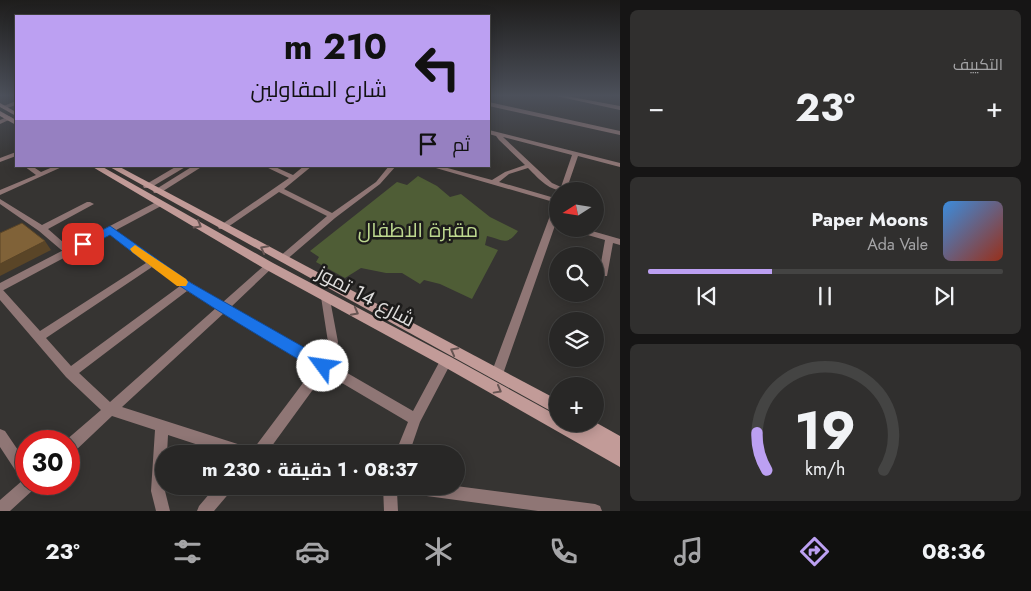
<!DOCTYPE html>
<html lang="ar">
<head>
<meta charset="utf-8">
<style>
  :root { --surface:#282726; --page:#302f2e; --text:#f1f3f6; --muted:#a5a5a7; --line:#444443; --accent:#bca0f2 }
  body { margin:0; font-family:Jost,Cairo,sans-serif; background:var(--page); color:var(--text); direction:rtl; height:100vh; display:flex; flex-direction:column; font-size:19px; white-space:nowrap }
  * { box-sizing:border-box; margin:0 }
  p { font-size:16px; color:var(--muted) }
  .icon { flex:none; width:28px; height:28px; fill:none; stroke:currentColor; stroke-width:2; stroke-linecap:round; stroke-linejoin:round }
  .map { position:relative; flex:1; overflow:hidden; direction:ltr }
  .drawer { display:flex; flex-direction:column; gap:10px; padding:10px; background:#161515; width:411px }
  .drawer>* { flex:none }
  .top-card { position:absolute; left:15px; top:15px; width:475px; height:152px; border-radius:0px; box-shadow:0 2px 12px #0003,0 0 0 1px var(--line); direction:rtl; background:#bca0f2; color:#111; overflow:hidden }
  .needle { width:32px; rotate:258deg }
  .controls { position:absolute; left:549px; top:182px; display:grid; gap:10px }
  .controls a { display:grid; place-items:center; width:55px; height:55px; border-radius:50%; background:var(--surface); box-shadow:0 2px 12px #0003,0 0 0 1px var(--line); font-size:25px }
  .speed { position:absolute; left:15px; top:430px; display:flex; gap:10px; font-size:25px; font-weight:700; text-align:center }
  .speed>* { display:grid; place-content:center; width:65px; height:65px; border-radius:50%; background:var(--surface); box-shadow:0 2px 12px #0003,0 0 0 1px var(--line); line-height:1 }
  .speed .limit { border:8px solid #d22; background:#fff; color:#111 }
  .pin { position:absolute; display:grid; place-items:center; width:42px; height:42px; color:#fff; margin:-21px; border-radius:10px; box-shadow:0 2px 8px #0006 }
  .me { position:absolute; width:55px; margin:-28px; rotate:301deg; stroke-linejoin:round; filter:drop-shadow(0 0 4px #0008) }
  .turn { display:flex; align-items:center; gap:18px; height:105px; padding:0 20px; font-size:22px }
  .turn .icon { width:65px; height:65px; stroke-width:2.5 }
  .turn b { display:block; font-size:35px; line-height:42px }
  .then { display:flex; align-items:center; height:48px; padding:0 20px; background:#0003; gap:10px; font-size:19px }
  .big { font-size:38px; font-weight:700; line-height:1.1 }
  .drawer .widget { flex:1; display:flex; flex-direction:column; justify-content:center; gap:8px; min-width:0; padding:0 18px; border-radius:8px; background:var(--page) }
  .drawer .dial { align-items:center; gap:0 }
  .dial svg { height:130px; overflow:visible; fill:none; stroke:var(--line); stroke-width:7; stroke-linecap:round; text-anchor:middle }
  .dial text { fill:var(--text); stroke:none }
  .song { display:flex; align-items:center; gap:15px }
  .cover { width:60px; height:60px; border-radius:8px; background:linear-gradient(135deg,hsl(210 70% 55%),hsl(10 70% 35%)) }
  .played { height:5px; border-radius:2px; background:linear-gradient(90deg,var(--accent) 35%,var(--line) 35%) }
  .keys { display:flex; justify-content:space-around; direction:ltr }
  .heat { display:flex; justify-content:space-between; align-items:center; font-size:28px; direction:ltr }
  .trip { position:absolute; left:155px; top:445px; width:310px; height:50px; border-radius:25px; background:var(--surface); box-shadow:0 2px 12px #0003,0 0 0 1px var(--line); font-weight:700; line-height:50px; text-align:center; direction:rtl }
  .tabs { display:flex; height:80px; justify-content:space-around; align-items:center; background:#10100f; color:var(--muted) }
  .tabs .icon { width:35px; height:35px }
  .tabs .selected { color:var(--accent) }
  .tabs b { font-size:22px; color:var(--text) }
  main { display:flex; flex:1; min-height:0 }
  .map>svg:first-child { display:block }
</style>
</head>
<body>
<main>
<section class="drawer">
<div class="widget"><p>التكييف</p>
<div class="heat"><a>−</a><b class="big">23°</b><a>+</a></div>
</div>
<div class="widget">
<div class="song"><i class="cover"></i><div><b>Paper Moons</b><p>Ada Vale</p></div></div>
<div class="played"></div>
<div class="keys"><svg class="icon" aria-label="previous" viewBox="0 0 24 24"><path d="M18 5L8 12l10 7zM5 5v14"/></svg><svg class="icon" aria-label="pause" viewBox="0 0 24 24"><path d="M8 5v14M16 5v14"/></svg><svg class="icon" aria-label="next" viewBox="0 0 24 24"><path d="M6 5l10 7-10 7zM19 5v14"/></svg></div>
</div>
<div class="widget dial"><svg viewBox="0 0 100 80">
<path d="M14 69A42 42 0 1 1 86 69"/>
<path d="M14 69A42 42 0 0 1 8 46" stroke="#bca0f2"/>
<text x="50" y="56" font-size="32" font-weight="700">19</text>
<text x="50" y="72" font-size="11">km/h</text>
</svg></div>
</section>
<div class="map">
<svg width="620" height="511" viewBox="0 0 620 511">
  <rect width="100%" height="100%" fill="#363432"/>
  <path fill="#4f5d36" d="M 418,176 L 437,186 L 450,197 L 461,194 L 490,217 L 518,231 C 507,246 503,240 487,236 L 485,245 L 498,250 L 472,299 L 440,284 L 424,280 L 420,284 L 402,273 L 386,273 L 361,268 L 345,278 L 316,262 L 319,257 L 310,251 L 397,182 L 407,185 Z"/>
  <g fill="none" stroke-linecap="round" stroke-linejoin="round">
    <g fill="#8f7675" fill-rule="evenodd">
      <path d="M 556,96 L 566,96 L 620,106 L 620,110 Z"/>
      <path d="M 489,102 L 620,131 L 620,135 L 489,106 Z"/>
      <path d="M 9,116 L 12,118 L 11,119 L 0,124 L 0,120 Z"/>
      <path d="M 489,130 L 620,163 L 620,167 L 578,156 L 566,191 C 549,191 540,180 528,168 L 509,174 L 499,182 L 558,199 L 558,217 L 503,374 L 501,378 L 497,379 L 493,378 L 491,374 L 554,205 L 557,203 L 429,166 L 440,166 L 492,180 L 505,172 L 525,165 L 499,140 L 496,136 L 489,134 ZM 503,137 L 572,155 L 561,187 L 552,183 Z"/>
      <path d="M 16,152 L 16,156 L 0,162 L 0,158 Z"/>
      <path d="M 24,166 L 32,166 L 41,172 L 55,166 L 64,166 L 0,195 L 0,190 L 36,175 Z"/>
      <path d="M 264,166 L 273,166 L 293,175 L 304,166 L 312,166 L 284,189 L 332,213 L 376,182 L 389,166 L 396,166 L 380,184 L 335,218 L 285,261 L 282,262 L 278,259 L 279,257 L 327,216 L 279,192 L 225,229 L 219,229 L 218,227 L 289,178 Z"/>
      <path d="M 0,199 L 42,225 L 87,202 L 90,202 L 94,204 L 48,229 L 72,250 L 73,252 L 69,255 L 66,254 L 39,231 L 0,204 Z"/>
      <path d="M 110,227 L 155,261 L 223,302 L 266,264 L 272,264 L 273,266 L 272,268 L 231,307 L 321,358 L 328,342 L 321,297 L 323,294 L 326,293 L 329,294 L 338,342 L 330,363 L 413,411 L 442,357 L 446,356 L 450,357 L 452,361 L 420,422 L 409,454 L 395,454 L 408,422 L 325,373 L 266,454 L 226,454 L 168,435 L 167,454 L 164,454 L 164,486 L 165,486 L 165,491 L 170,511 L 156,511 L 151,491 L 155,430 L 112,416 L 74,452 L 69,454 L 69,441 L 65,441 L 101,410 L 66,377 L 0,300 L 0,289 L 3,290 L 40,331 L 146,263 L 107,232 L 106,230 ZM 152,267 L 180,286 L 71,366 L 46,338 ZM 187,291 L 216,308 L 110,402 L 79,373 ZM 224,313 L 315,367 L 252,451 L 247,447 L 122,407 Z"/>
      <path d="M 573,229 L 585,229 L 620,239 L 620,245 L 613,243 L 607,276 L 601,276 L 599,274 L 605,240 L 574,231 Z"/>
      <path d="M 0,429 L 5,431 L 26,462 L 26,484 L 36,484 L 34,489 L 10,511 L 0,511 L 0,500 L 23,480 L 21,479 L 0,447 Z"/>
      <path d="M 216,486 L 233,486 L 231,491 L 214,511 L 197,511 L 199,506 Z"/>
      <path d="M 383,486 L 456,486 L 595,504 L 600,506 L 602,511 L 538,511 L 397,492 L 398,511 L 384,511 Z"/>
    </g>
    <g fill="#8f7675" fill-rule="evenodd">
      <path d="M 16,101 L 16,105 L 4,109 L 1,107 Z"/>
      <path d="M 177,166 L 187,166 L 150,188 L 144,188 L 143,186 Z"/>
      <path d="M 193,166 L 203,166 L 160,193 L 154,193 L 153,191 Z"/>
      <path d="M 160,200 L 164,203 L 163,205 L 0,292 L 0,283 Z"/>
    </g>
    <g fill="#c29b98" fill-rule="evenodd">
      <path d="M 0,103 L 16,112 L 16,116 L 0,107 Z"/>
      <path d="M 0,111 L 16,120 L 16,125 L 0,116 Z"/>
      <path d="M 91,166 L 101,166 L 273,263 L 451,357 L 558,416 L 558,424 L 572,424 L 579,428 L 578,424 L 595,424 L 595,422 L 620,436 L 620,467 L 441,365 L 265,269 Z"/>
      <path d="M 108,166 L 118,166 L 558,400 L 558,415 Z"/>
    </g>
  </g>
  <path fill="#5a4527" d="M 45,241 L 51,250 L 0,276 L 0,264 Z"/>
  <path fill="#806238" stroke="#5a4527" d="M 22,223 L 45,241 L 0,264 L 0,233 Z"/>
  <defs><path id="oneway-chevron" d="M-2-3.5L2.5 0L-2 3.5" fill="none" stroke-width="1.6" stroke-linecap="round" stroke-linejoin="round" transform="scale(1.25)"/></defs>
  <g stroke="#675553">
    <use href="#oneway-chevron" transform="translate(198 225) rotate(30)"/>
    <use href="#oneway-chevron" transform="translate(264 249) rotate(-152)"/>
    <use href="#oneway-chevron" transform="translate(355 312) rotate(28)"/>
    <use href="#oneway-chevron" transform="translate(454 351) rotate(-152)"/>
    <use href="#oneway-chevron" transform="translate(498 390) rotate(29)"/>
  </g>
  <linearGradient id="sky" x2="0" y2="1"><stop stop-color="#1e1d1c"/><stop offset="0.57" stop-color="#4c505a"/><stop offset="1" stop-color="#4c505a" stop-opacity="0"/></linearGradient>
  <rect width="620" height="168" fill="url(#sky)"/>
  <path fill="#1a73e8" stroke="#114b97" d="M 110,226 L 191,283 L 328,361 L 330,366 L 328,371 L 323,373 L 318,371 C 246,328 175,287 110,235 L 87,247 L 79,247 L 77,244 L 79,242 Z"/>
  <path fill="#f59e0b" d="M 135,245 L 186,279 L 188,282 L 186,286 L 177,286 L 132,252 L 130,249 Z"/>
  <g text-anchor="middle" stroke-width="5" stroke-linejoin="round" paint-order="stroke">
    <g font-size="20" fill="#bdd88f" stroke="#1d1c1b">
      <text x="418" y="237">مقبرة الاطفال</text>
    </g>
    <g font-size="20" fill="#dedddc" stroke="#1d1c1b">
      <text transform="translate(366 296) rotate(28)" y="7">شارع 14 تموز</text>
    </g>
  </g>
</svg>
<div class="controls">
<a><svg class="needle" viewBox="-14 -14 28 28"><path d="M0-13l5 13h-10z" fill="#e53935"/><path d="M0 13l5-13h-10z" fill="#a5a5a7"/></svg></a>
<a><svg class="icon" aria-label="search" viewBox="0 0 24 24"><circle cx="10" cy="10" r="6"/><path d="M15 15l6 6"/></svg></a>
<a><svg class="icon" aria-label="layers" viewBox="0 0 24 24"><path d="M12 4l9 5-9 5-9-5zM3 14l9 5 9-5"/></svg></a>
<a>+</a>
</div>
<div class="speed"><div class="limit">30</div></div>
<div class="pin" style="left:83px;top:244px;background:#d93025"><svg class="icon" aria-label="arrive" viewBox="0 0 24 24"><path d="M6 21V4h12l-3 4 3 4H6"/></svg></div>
<svg class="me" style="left:323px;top:366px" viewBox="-20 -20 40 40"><circle r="19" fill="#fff"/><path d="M0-13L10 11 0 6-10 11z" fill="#1a73e8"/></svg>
<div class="trip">08:37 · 1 دقيقة · 230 m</div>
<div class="top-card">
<div class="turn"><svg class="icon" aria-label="left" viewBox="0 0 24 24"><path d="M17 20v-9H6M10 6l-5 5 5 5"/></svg><div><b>210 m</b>شارع المقاولين</div></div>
<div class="then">ثم<svg class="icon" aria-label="arrive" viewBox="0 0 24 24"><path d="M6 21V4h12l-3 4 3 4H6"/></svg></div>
</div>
</div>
</main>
<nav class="tabs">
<b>08:36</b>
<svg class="icon selected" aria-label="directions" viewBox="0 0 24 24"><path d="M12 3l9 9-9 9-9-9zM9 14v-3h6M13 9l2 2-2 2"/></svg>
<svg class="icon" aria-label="music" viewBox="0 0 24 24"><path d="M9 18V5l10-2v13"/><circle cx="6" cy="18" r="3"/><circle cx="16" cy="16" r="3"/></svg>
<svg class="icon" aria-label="phone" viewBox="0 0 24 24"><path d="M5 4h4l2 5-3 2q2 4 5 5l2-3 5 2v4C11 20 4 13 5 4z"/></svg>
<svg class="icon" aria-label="climate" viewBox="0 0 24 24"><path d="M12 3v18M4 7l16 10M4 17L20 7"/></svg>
<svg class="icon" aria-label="car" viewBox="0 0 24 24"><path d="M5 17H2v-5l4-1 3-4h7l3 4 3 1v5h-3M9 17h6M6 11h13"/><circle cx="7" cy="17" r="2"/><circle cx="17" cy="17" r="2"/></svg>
<svg class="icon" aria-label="filters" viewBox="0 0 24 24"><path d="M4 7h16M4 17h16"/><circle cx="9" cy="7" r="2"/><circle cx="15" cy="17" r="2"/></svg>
<b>23°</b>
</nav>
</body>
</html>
